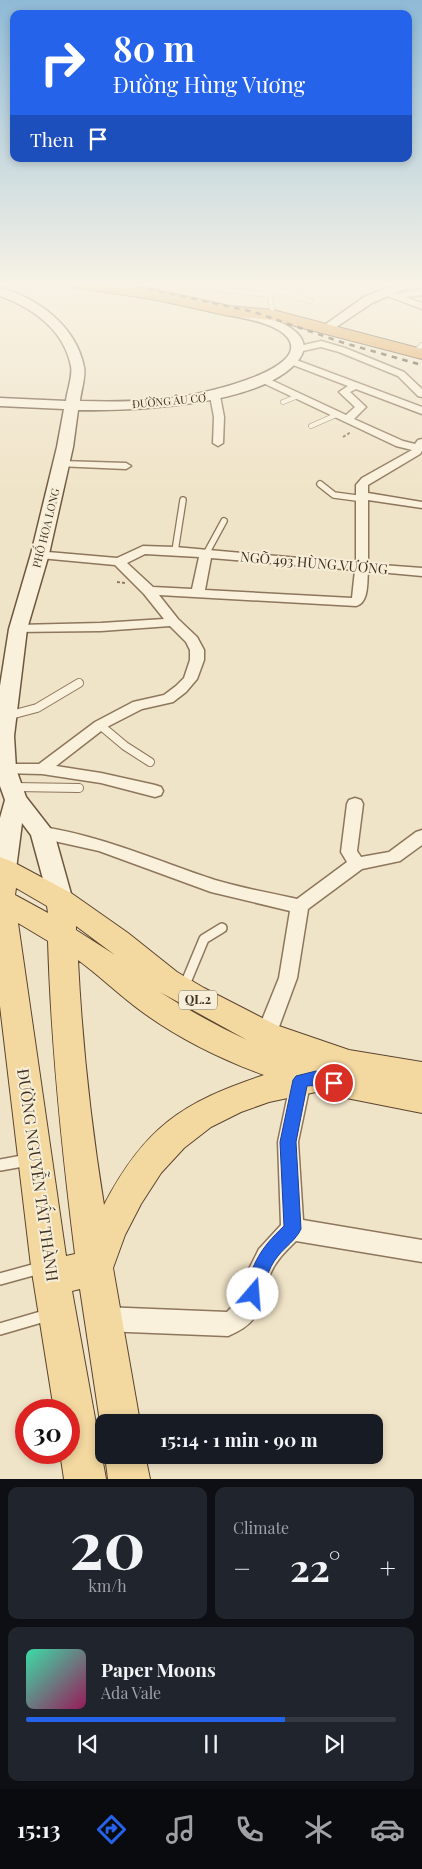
<!DOCTYPE html>
<html lang="en">
<head>
<meta charset="utf-8">
<style>
  :root { --surface:#171b24; --page:#20242c; --text:#f1f3f6; --muted:#9ea1a6; --line:#363941; --accent:#2563eb }
  body { margin:0; font-family:"Playfair Display",serif; background:var(--page); color:var(--text); height:100vh; display:flex; flex-direction:column; font-size:19px; white-space:nowrap }
  * { box-sizing:border-box; margin:0 }
  p { font-size:16px; color:var(--muted) }
  .icon { flex:none; width:28px; height:28px; fill:none; stroke:currentColor; stroke-width:2; stroke-linecap:round; stroke-linejoin:round }
  .map { position:relative; height:1479px; overflow:hidden }
  .details { display:flex; flex-direction:column; gap:8px; padding:8px; background:#0d0f14; flex:1 }
  .details>* { flex:none }
  .hud { position:absolute; left:10px; top:10px; width:402px; height:152px; border-radius:10px; box-shadow:0 2px 8px #0003; background:#2563eb; color:#fff; overflow:hidden }
  .speed { position:absolute; left:15px; top:1399px; display:flex; gap:10px; font-size:25px; font-weight:700; text-align:center }
  .speed>* { display:grid; place-content:center; width:65px; height:65px; border-radius:50%; background:var(--surface); box-shadow:0 2px 8px #0003; line-height:1 }
  .speed .limit { border:8px solid #d22; background:#fff; color:#111 }
  .pin { position:absolute; display:grid; place-items:center; width:42px; height:42px; color:#fff; margin:-21px; border:2px solid #fff; border-radius:50%; box-shadow:0 1px 5px #0007 }
  .me { position:absolute; width:55px; margin:-28px; rotate:18deg; stroke-linejoin:round; filter:drop-shadow(0 0 4px #0008) }
  .turn { display:flex; align-items:center; gap:18px; height:105px; padding:0 20px; font-size:22px }
  .turn .icon { width:65px; height:65px; stroke-width:2.5 }
  .turn b { display:block; font-size:35px; line-height:42px }
  .then { display:flex; align-items:center; height:48px; padding:0 20px; background:#0003; gap:10px; font-size:19px }
  .big { font-size:38px; font-weight:700; line-height:1.1 }
  .details .widget { flex:1; display:flex; flex-direction:column; justify-content:center; gap:8px; min-width:0; padding:0 18px; border-radius:10px; background:var(--page) }
  .details .dial { align-items:center; gap:0 }
  .dial b { font-size:65px; line-height:1 }
  .song { display:flex; align-items:center; gap:15px }
  .cover { width:60px; height:60px; border-radius:8px; background:linear-gradient(135deg,hsl(160 70% 55%),hsl(330 70% 35%)) }
  .played { height:5px; border-radius:2px; background:linear-gradient(90deg,var(--accent) 70%,var(--line) 70%) }
  .keys { display:flex; justify-content:space-around; direction:ltr }
  .heat { display:flex; justify-content:space-between; align-items:center; font-size:28px; direction:ltr }
  .details .tiles { flex:1; display:grid; gap:8px; grid-template-columns:1fr 1fr }
  .widget:last-child { grid-column:span 2 }
  .trip { position:absolute; left:95px; top:1414px; width:288px; height:50px; border-radius:10px; background:var(--surface); box-shadow:0 2px 8px #0003; font-weight:700; line-height:50px; text-align:center }
  .tab-bar { display:flex; height:80px; justify-content:space-around; align-items:center; background:#090b0e; color:var(--muted) }
  .tab-bar .icon { width:35px; height:35px }
  .tab-bar .active { color:var(--accent) }
  .tab-bar b { font-size:22px; color:var(--text) }
  .map>svg:first-child { display:block }
</style>
</head>
<body>
<div class="map">
<svg width="422" height="1479" viewBox="0 0 422 1479">
  <rect width="100%" height="100%" fill="#f0e4c8"/>
  <g fill="none" stroke-linecap="round" stroke-linejoin="round">
    <g stroke="#8d765c" stroke-width="5.5">
      <g id="lane-far4">
        <path d="M 158,282 L 270,295"/>
        <path d="M 273,289 L 310,301"/>
        <path d="M 273,315 L 270,295 L 276,282"/>
        <path d="M 415,352 L 422,345"/>
        <path d="M 283,402 L 298,396"/>
        <path d="M 311,426 L 336,415"/>
      </g>
    </g>
    <g stroke="#8d765c" stroke-width="8">
      <g id="lane-far3">
        <path d="M 320,484 L 334,495 L 364,499"/>
        <path d="M 175,551 L 183,500"/>
        <path d="M 206,554 L 224,521"/>
      </g>
    </g>
    <g stroke="#8d765c" stroke-width="10">
      <g id="lane-far2">
        <path d="M 7,716 L 37,708 L 79,683"/>
        <path d="M 100,725 L 125,746 L 150,762"/>
        <path d="M 14,787 L 79,788"/>
      </g>
    </g>
    <g stroke="#8d765c" stroke-width="12">
      <path id="lane-far1" d="M 184,987 L 204,939 L 222,928"/>
    </g>
    <g stroke="#8d765c" stroke-width="14">
      <g id="lane">
        <path d="M 0,1165 L 28,1160"/>
        <path d="M 0,1279 L 40,1268"/>
        <path d="M 0,1329 L 48,1315"/>
      </g>
    </g>
    <g stroke="#8d765c" stroke-width="3">
      <g id="street">
        <path d="M 422,289 L 422,295 L 405,297 L 422,303 L 422,309 L 380,293 L 384,290 L 395,294 Z"/>
        <path d="M 321,341 L 345,348 L 404,372 L 422,389 L 422,397 L 418,396 L 398,376 L 339,352 L 321,347 L 298,352 L 293,349 L 295,347 Z"/>
        <path d="M 291,358 L 422,407 L 422,414 L 356,389 L 350,392 L 366,407 L 354,419 L 403,441 L 415,444 L 418,440 L 422,439 L 422,451 L 420,454 L 368,485 L 368,493 L 422,502 L 422,508 L 368,500 L 368,564 L 422,568 L 422,576 L 368,571 C 367,582 369,603 356,606 L 159,595 L 178,619 L 197,637 L 204,650 L 204,660 L 197,679 L 186,692 L 173,702 L 142,709 L 105,728 L 56,766 L 101,773 L 155,785 L 161,787 L 163,791 L 161,795 L 155,797 L 101,783 L 42,774 L 0,773 L 0,765 L 5,764 L 39,764 L 95,722 L 133,702 L 164,695 L 176,686 L 184,678 L 190,660 L 190,650 L 186,642 L 170,626 L 101,631 L 13,632 L 11,629 L 13,626 L 18,625 L 101,623 L 164,619 L 144,594 L 115,565 L 40,558 L 34,554 L 36,551 L 117,558 L 143,546 L 175,547 L 356,563 L 356,485 L 362,478 L 412,450 L 396,446 L 261,382 L 261,378 L 267,378 L 346,415 L 355,407 L 339,392 L 348,386 L 288,363 L 286,361 ZM 145,554 L 199,557 L 192,589 L 153,587 L 127,563 ZM 211,558 L 355,570 L 352,598 L 205,590 Z"/>
        <path d="M 215,393 L 220,396 L 224,417 L 223,443 L 218,446 L 213,443 L 214,417 L 210,396 Z"/>
        <path d="M 61,461 L 126,463 L 131,466 L 126,469 L 57,466 L 56,464 L 57,462 Z"/>
        <path d="M 355,798 L 361,800 L 363,804 L 357,851 L 361,857 L 389,852 L 416,832 L 422,830 L 422,845 L 400,861 L 362,869 L 308,909 L 297,978 L 276,1035 L 273,1041 L 266,1043 L 259,1041 L 256,1035 L 279,978 L 290,911 L 211,892 L 99,851 L 36,837 L 34,833 L 36,829 L 42,827 C 103,836 157,861 215,880 C 242,888 270,893 297,899 L 347,862 L 341,852 L 347,804 L 349,800 Z"/>
        <path d="M 301,1071 L 308,1074 L 311,1080 L 298,1142 L 303,1220 L 422,1240 L 422,1262 L 296,1241 C 286,1251 275,1261 270,1275 C 257,1306 264,1321 228,1336 L 103,1331 L 95,1327 L 91,1319 L 95,1311 L 103,1307 L 227,1312 L 240,1298 L 248,1271 L 259,1249 L 281,1225 L 278,1142 L 291,1080 L 294,1074 Z"/>
      </g>
    </g>
    <g stroke="#6f573f" stroke-width="3">
      <g id="secondary">
        <path d="M 403,282 L 421,282 L 372,303 L 329,332 L 321,332 L 319,329 L 364,297 Z"/>
        <path d="M 0,288 C 38,298 76,326 84,367 C 86,376 81,391 80,401 C 115,402 151,402 186,396 C 203,393 311,370 288,338 C 276,323 246,319 229,315 L 227,312 L 229,309 C 237,307 247,311 255,313 C 275,319 321,334 297,362 C 259,406 133,411 78,410 L 73,447 L 49,554 L 27,629 L 14,736 L 16,769 L 26,797 L 54,833 L 73,901 L 70,908 L 61,911 L 52,908 L 49,901 L 31,835 L 22,823 L 16,869 L 12,875 L 4,878 L 0,877 L 0,818 L 5,800 L 0,786 L 0,686 L 9,629 L 31,554 L 57,447 L 64,409 L 0,406 L 0,398 L 66,401 C 67,391 73,376 71,366 C 64,330 33,308 0,296 Z"/>
      </g>
    </g>
    <g stroke="#5b4430" stroke-width="2">
      <g id="primary">
        <path d="M 0,857 L 13,862 L 71,893 L 128,933 L 177,972 L 204,988 L 276,1025 L 349,1050 L 422,1062 L 422,1113 L 316,1092 L 269,1102 L 241,1112 L 211,1127 L 184,1148 L 161,1173 L 141,1204 L 125,1235 L 113,1268 L 140,1422 L 104,1422 L 104,1431 L 100,1422 L 80,1289 L 72,1291 L 106,1479 L 64,1479 L 60,1452 L 69,1452 L 69,1410 L 54,1410 L 31,1266 L 0,1006 ZM 16,888 L 47,906 L 48,913 L 15,895 ZM 18,923 L 48,941 C 51,1046 62,1150 75,1254 L 66,1256 ZM 76,926 L 115,955 L 76,930 ZM 78,960 C 100,976 119,995 141,1011 C 178,1038 220,1059 264,1075 C 182,1102 144,1128 104,1205 C 91,1124 82,1042 78,960 ZM 160,992 L 247,1040 C 217,1026 188,1010 160,992 Z"/>
        <path d="M 105,1455 L 145,1455 L 150,1479 L 108,1479 Z"/>
      </g>
    </g>
    <g stroke="#5b4430" stroke-width="2">
      <path id="highway" d="M 65,282 L 105,282 L 157,290 L 229,306 L 273,310 L 422,349 L 422,359 L 272,320 L 229,316 L 157,300 L 72,287 Z"/>
    </g>
    <g stroke="#8d765c" stroke-width="2" stroke-dasharray="3 2" stroke-linecap="butt">
      <path d="M 343,437 L 351,432"/>
      <path d="M 117,582 L 125,583"/>
    </g>
    <use href="#lane-far4" stroke="#faf1dc" stroke-width="4.5"/>
    <use href="#lane-far3" stroke="#faf1dc" stroke-width="5.5"/>
    <use href="#lane-far2" stroke="#faf1dc" stroke-width="8"/>
    <use href="#lane-far1" stroke="#faf1dc" stroke-width="9"/>
    <use href="#lane" stroke="#faf1dc" stroke-width="11"/>
    <use href="#street" fill="#faf1dc" fill-rule="evenodd"/>
    <use href="#secondary" fill="#faf1dc" fill-rule="evenodd"/>
    <use href="#primary" fill="#f3d9a0" fill-rule="evenodd"/>
    <use href="#highway" fill="#e0a458" fill-rule="evenodd"/>
    <path stroke="#3d2e20" stroke-width="2.5" stroke-dasharray="5.5 5.5" stroke-linecap="butt" d="M 116,282 L 254,312 L 344,343 L 422,365"/>
  </g>
  <linearGradient id="sky" x2="0" y2="1"><stop stop-color="#8fbad6"/><stop offset="0.58" stop-color="#f8f3e6"/><stop offset="1" stop-color="#f8f3e6" stop-opacity="0"/></linearGradient>
  <rect width="422" height="490" fill="url(#sky)"/>
  <path fill="#2563eb" stroke="#184099" d="M 316,1071 L 339,1078 L 342,1083 L 339,1087 C 329,1091 318,1084 307,1086 L 296,1142 L 301,1229 C 296,1240 285,1247 278,1256 C 267,1269 265,1285 259,1300 L 253,1303 L 246,1300 L 244,1294 C 254,1261 259,1250 284,1226 L 280,1142 L 293,1080 L 296,1076 Z"/>
  <g text-anchor="middle" stroke-width="4" stroke-linejoin="round" paint-order="stroke">
    <g font-size="11" fill="#3d2e20" stroke="#f7eed8">
      <text transform="translate(169 401) rotate(-5)" y="4">ĐƯỜNG ÂU CƠ</text>
      <text transform="translate(46 528) rotate(-76)" y="4">PHỐ HOA LONG</text>
    </g>
    <rect fill="#f7eed8" stroke="#756857" stroke-width="1" x="179" y="990.5" width="38" height="19" rx="4"/>
    <g font-size="12" font-weight="bold" fill="#3d2e20">
      <text x="198" y="1004">QL.2</text>
    </g>
    <g font-size="14" fill="#3d2e20" stroke="#f7eed8">
      <text transform="translate(314 563) rotate(5)" y="5">NGÕ 493 HÙNG VƯƠNG</text>
    </g>
    <g font-size="16" fill="#3d2e20" stroke="#f7eed8">
      <text transform="translate(38 1175) rotate(82)" y="6">ĐƯỜNG NGUYỄN TẤT THÀNH</text>
    </g>
  </g>
</svg>
<div class="speed"><div class="limit">30</div></div>
<div class="pin" style="left:334px;top:1083px;background:#d93025"><svg class="icon" aria-label="arrive" viewBox="0 0 24 24"><path d="M6 21V4h12l-3 4 3 4H6"/></svg></div>
<svg class="me" style="left:253px;top:1294px" viewBox="-20 -20 40 40"><circle r="19" fill="#fff"/><path d="M0-13L10 11 0 6-10 11z" fill="#2563eb"/></svg>
<div class="trip">15:14 · 1 min · 90 m</div>
<div class="hud">
<div class="turn"><svg class="icon" aria-label="right" viewBox="0 0 24 24"><path d="M7 20v-9h11M14 6l5 5-5 5"/></svg><div><b>80 m</b>Đường Hùng Vương</div></div>
<div class="then">Then<svg class="icon" aria-label="arrive" viewBox="0 0 24 24"><path d="M6 21V4h12l-3 4 3 4H6"/></svg></div>
</div>
</div>
<section class="details">
<div class="tiles">
<div class="widget dial"><b>20</b><p>km/h</p></div>
<div class="widget"><p>Climate</p>
<div class="heat"><a>−</a><b class="big">22°</b><a>+</a></div>
</div>
<div class="widget">
<div class="song"><i class="cover"></i><div><b>Paper Moons</b><p>Ada Vale</p></div></div>
<div class="played"></div>
<div class="keys"><svg class="icon" aria-label="previous" viewBox="0 0 24 24"><path d="M18 5L8 12l10 7zM5 5v14"/></svg><svg class="icon" aria-label="pause" viewBox="0 0 24 24"><path d="M8 5v14M16 5v14"/></svg><svg class="icon" aria-label="next" viewBox="0 0 24 24"><path d="M6 5l10 7-10 7zM19 5v14"/></svg></div>
</div>
</div>
</section>
<nav class="tab-bar">
<b>15:13</b>
<svg class="icon active" aria-label="directions" viewBox="0 0 24 24"><path d="M12 3l9 9-9 9-9-9zM9 14v-3h6M13 9l2 2-2 2"/></svg>
<svg class="icon" aria-label="music" viewBox="0 0 24 24"><path d="M9 18V5l10-2v13"/><circle cx="6" cy="18" r="3"/><circle cx="16" cy="16" r="3"/></svg>
<svg class="icon" aria-label="phone" viewBox="0 0 24 24"><path d="M5 4h4l2 5-3 2q2 4 5 5l2-3 5 2v4C11 20 4 13 5 4z"/></svg>
<svg class="icon" aria-label="climate" viewBox="0 0 24 24"><path d="M12 3v18M4 7l16 10M4 17L20 7"/></svg>
<svg class="icon" aria-label="car" viewBox="0 0 24 24"><path d="M5 17H2v-5l4-1 3-4h7l3 4 3 1v5h-3M9 17h6M6 11h13"/><circle cx="7" cy="17" r="2"/><circle cx="17" cy="17" r="2"/></svg>
</nav>
</body>
</html>
